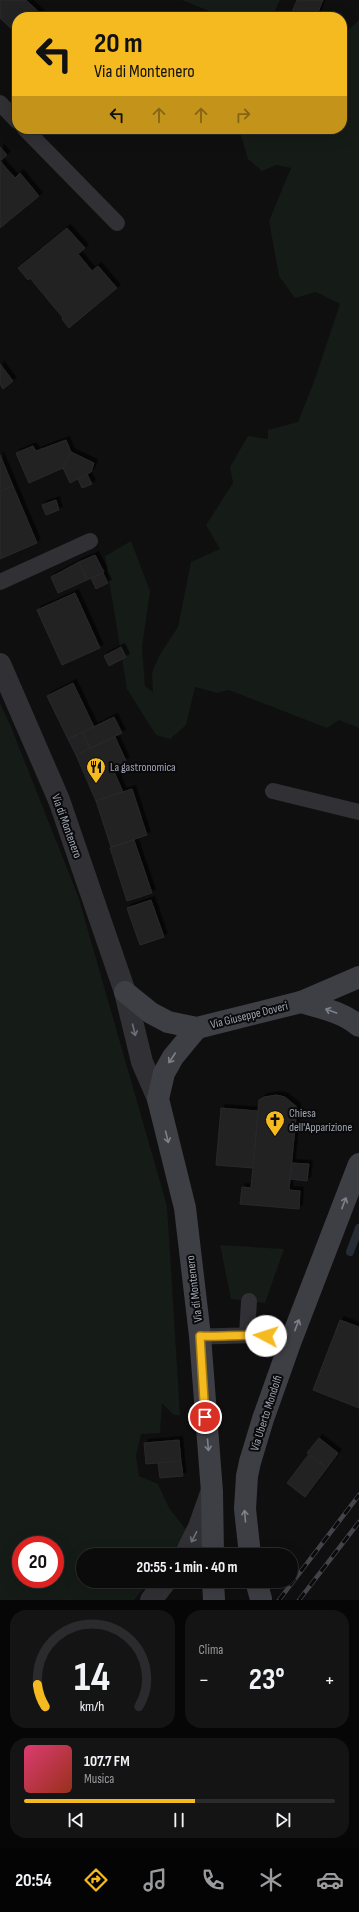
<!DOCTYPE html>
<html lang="it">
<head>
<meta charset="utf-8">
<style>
  :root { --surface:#0b0b0c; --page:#141415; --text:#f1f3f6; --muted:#9a9b9d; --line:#2b2b2d; --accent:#f6ba21 }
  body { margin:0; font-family:"Sofia Sans Condensed",sans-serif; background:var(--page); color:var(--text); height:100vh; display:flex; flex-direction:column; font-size:15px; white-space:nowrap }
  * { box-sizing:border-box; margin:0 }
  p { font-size:13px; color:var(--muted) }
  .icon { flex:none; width:22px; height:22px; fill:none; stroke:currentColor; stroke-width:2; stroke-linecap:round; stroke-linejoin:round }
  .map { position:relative; height:1600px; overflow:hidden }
  .panel { display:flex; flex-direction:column; gap:10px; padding:10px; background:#060607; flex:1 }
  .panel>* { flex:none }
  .top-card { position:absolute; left:12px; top:12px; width:335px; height:122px; border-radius:16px; box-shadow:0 4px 16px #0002,0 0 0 1px var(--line); background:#f6ba21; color:#111; overflow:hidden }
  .speed { position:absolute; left:12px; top:1536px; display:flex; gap:8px; font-size:20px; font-weight:700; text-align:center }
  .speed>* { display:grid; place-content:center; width:52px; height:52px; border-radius:50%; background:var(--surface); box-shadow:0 4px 16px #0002,0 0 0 1px var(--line); line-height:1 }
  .speed .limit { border:6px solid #d22; background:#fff; color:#111 }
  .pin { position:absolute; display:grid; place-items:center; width:34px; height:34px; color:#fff; margin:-17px; border:2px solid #fff; border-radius:50%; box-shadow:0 1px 4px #0007 }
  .me { position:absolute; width:44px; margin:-22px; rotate:275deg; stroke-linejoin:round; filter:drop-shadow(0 0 3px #0008) }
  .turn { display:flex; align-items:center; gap:14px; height:84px; padding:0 16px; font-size:18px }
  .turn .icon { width:52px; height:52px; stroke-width:2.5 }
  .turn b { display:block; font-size:28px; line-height:34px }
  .lanes { display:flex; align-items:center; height:38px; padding:0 16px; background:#0003; justify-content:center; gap:20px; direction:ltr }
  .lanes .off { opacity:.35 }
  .big { font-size:30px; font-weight:700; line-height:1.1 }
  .panel .tile { flex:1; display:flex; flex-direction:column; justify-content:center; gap:6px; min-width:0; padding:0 14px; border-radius:16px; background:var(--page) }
  .panel .dial { align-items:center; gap:0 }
  .dial svg { height:104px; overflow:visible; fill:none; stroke:var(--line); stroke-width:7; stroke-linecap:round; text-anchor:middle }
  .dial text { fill:var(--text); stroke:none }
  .song { display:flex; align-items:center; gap:12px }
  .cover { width:48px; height:48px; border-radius:6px; background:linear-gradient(135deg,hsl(340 70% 55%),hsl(10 70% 35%)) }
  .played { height:4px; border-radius:2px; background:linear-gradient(90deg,var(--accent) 55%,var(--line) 55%) }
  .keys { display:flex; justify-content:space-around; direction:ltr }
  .heat { display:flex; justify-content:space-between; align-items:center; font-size:22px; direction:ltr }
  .panel .tiles { flex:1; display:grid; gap:10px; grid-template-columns:1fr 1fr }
  .tile:last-child { grid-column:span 2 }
  .trip { position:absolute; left:76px; top:1548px; width:222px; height:40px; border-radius:20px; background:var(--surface); box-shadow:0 4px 16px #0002,0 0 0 1px var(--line); font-weight:700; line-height:40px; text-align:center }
  .dock { display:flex; height:64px; justify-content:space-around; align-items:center; background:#040405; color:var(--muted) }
  .dock .icon { width:28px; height:28px }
  .dock .active { color:var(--accent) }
  .dock b { font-size:18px; color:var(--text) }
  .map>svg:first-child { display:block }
</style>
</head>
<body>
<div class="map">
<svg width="359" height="1600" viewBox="0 0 359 1600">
  <defs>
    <filter id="shadow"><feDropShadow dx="3.5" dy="-3.5" stdDeviation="0" flood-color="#0009"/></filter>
  </defs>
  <rect width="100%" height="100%" fill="#0f0f10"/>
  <g fill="#151b16" fill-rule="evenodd">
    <path d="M 182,0 L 280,0 L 272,17 L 208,17 L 209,11 Z"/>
    <path d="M 359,20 L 359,728 L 339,720 L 327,728 L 229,690 L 217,693 L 195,687 L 186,725 L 170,739 L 156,735 L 127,689 L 105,556 L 131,541 L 150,591 L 142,647 L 145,686 L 153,692 L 152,673 L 159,656 L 178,627 L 191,562 L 220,549 L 206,525 L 233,483 L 230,467 L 248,436 L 268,439 L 268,430 L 298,422 L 315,379 L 340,304 L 316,292 L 295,298 L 279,276 L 269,221 L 291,168 L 276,165 L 262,171 L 248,159 L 239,129 L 342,129 L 342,36 Z"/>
    <path d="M 0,703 L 11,727 L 78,896 L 167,1206 L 180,1415 L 174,1415 L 162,1403 L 160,1433 L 141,1434 L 136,1456 L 139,1476 L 158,1484 L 169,1508 L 187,1531 L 170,1555 L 83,1555 L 83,1581 L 150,1581 L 134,1600 L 0,1600 ZM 21,1545 L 55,1545 L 55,1579 L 21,1579 Z"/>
    <path d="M 220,1245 L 284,1249 L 265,1303 L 231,1299 Z"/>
  </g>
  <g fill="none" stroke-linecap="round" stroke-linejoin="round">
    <path stroke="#252c34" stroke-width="8" d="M 350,1252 L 359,1228"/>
  </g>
  <g fill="#222224" stroke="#29292c" filter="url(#shadow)">
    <path d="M 0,0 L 26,0 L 44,17 L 17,17 L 17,34 L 0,18 Z"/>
    <path d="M 297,0 L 323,0 L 316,17 L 290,17 Z"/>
    <path d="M 0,147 L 7,155 L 0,161 L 15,178 L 20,173 L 39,196 L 0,228 Z"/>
    <path d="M 67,228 L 85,248 L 78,254 L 92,271 L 98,266 L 117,288 L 69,328 L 62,319 L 63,318 L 30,278 L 28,280 L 18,268 Z"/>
    <path d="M 0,364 L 13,381 L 3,389 L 0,384 Z"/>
    <path d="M 66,440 L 71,452 L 63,468 L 29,483 L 16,453 L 33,446 L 36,451 Z"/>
    <path d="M 71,452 L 94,463 L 91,472 L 70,483 L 63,468 Z"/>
    <path d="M 0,455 L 13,486 L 0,491 Z"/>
    <path d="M 87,474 L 92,484 L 82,488 L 78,479 Z"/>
    <path d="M 13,486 L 37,543 L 0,559 L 0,491 Z"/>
    <path d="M 56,500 L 59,510 L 46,515 L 42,505 Z"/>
    <path d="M 95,555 L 104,572 L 87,580 L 79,562 Z"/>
    <path d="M 79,562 L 87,580 L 58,593 L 51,577 Z"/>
    <path d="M 103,573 L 108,583 L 96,589 L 91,578 Z"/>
    <path d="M 75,593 L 100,648 L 62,665 L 37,610 Z"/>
    <path d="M 121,647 L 126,657 L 109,666 L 104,656 Z"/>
    <path d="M 73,683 L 94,727 L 68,739 L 47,696 Z"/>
    <path d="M 114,717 L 122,733 L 90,748 L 83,732 Z"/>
    <path d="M 83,732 L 90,748 L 76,755 L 68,739 Z"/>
    <path d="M 115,737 L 126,761 L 112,767 L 123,792 L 96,801 L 76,755 Z"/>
    <path d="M 132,789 L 147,835 L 111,847 L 96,801 Z"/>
    <path d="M 134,840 L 152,893 L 127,901 L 110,848 Z"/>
    <path d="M 151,900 L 164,937 L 140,945 L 127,908 Z"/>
    <path d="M 277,1095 L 285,1097 L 297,1107 L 289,1190 L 300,1191 L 299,1209 L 240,1204 L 242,1187 L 251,1188 L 259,1100 L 264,1097 Z"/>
    <path d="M 221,1108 L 258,1111 L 253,1168 L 216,1165 Z"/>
    <path d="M 292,1163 L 309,1164 L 307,1181 L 290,1179 Z"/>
    <path d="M 340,1320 L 359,1327 L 359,1408 L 313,1390 Z"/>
    <path d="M 319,1438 L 338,1453 L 327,1468 L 307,1453 Z"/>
    <path d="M 179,1440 L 181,1461 L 146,1464 L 144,1443 Z"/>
    <path d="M 309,1454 L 327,1468 L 305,1497 L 287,1483 Z"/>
    <path d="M 181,1461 L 183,1476 L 160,1478 L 158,1463 Z"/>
  </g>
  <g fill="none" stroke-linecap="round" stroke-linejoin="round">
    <g stroke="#303035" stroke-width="16">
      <path d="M 0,103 L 17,121"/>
      <path d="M 25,129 L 117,223"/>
      <path d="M 0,582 L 90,541"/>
      <path d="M 273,791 L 359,812"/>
      <path d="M 247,1334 L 249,1301"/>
      <path d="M 200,1336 C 222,1337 244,1334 266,1336"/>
    </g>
    <g stroke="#303035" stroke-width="22">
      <path d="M 0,664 L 59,800 L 125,992 L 142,1062 L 158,1099"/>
      <path d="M 185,1555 L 199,1527 L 211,1493"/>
      <path d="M 151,1600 L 166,1581"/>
    </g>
    <g stroke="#3e3f45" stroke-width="22">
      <path d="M 125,992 L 151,1013 L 168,1022 L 197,1028 L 301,1002 L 359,977"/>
      <path d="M 301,1002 C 321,1008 343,1012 359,1026"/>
      <path d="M 197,1028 L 173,1057 L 164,1073 L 158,1099 L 185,1208 L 200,1336 L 212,1492 L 213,1555"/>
      <path d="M 250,1555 L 245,1509 L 247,1476 L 250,1462 L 263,1419 L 290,1343 L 359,1164"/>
      <path d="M 213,1581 L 214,1600"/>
      <path d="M 256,1581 L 261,1599"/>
    </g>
    <g stroke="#43444a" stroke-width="4.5">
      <g id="rail">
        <path d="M 279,1600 L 359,1495"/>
        <path d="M 299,1600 L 359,1522"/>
      </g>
    </g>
    <use href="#rail" stroke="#0a0a0b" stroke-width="3" stroke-dasharray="9" stroke-linecap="butt"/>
  </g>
  <defs><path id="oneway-shaft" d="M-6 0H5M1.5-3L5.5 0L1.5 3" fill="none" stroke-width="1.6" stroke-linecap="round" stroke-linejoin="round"/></defs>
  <g stroke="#7d818c">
    <use href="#oneway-shaft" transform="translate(331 1011) rotate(-160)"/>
    <use href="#oneway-shaft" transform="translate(172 1058) rotate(123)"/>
    <use href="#oneway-shaft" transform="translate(167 1137) rotate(76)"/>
    <use href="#oneway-shaft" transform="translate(344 1203) rotate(-69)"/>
    <use href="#oneway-shaft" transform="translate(297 1325) rotate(-69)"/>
    <use href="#oneway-shaft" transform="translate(208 1445) rotate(85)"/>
    <use href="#oneway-shaft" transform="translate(245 1516) rotate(-95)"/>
  </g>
  <g stroke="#6d707a">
    <use href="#oneway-shaft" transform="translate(134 1030) rotate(76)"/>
    <use href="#oneway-shaft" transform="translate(194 1537) rotate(117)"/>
  </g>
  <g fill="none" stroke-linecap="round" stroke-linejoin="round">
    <g stroke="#a07915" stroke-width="10">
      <path id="route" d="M 205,1417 L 200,1336 C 222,1337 244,1334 266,1336"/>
    </g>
    <use href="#route" stroke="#f6ba21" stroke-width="7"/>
  </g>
  <defs>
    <g id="restaurant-pin" transform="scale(1)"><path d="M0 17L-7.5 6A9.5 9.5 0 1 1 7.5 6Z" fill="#f6ba21" stroke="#0a0a0b"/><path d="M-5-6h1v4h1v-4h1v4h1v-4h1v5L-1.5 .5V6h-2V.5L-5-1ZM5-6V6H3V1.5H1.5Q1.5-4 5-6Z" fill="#111"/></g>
    <g id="church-pin" transform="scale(1)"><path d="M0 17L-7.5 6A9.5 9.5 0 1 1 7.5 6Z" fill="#f6ba21" stroke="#0a0a0b"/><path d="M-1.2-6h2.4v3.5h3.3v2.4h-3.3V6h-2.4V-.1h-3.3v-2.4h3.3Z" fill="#111"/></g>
  </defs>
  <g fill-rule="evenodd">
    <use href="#restaurant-pin" x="96" y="767"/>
    <use href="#church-pin" x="275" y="1120"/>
  </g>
  <g text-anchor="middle" stroke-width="4" stroke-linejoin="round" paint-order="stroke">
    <g font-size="12" fill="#9fa4b2" stroke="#0a0a0b" text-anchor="start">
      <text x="110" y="771">La gastronomica</text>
      <text x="289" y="1117">Chiesa<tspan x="289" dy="14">dell'Apparizione</tspan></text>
    </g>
    <g font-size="12" fill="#9fa4b2" stroke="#0a0a0b">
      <text transform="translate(67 826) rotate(70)" y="4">Via di Montenero</text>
      <text transform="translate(249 1015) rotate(-14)" y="4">Via Giuseppe Doveri</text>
      <text transform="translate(194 1289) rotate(-97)" y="4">Via di Montenero</text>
      <text transform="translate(266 1413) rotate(-72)" y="4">Via Uberto Mondolfi</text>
    </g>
  </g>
</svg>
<div class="speed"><div class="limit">20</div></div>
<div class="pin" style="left:205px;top:1417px;background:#d93025"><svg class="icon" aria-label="arrive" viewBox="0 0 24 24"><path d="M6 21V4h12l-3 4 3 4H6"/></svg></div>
<svg class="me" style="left:266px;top:1336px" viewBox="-20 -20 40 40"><circle r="19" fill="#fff"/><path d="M0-13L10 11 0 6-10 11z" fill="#f6ba21"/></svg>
<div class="trip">20:55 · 1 min · 40 m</div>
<div class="top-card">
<div class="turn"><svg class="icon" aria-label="left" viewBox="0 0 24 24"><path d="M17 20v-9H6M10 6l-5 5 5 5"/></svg><div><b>20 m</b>Via di Montenero</div></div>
<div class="lanes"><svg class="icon" aria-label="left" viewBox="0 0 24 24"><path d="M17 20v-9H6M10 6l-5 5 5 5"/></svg><svg class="icon off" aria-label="ahead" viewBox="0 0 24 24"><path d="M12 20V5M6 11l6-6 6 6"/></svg><svg class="icon off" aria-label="ahead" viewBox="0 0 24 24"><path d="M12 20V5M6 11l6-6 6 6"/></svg><svg class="icon off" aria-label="right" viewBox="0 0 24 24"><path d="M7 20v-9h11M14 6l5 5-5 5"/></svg></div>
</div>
</div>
<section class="panel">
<div class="tiles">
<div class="tile dial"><svg viewBox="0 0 100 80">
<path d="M14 69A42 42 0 1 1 86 69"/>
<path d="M14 69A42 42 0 0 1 8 52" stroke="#f6ba21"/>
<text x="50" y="56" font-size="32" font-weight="700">14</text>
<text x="50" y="72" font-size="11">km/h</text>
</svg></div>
<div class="tile"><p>Clima</p>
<div class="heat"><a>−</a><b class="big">23°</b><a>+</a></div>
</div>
<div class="tile">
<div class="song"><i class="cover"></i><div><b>107.7 FM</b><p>Musica</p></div></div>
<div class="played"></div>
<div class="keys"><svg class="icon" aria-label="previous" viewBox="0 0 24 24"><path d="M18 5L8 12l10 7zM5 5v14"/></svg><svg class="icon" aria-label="pause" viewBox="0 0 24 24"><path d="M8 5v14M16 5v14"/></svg><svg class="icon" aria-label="next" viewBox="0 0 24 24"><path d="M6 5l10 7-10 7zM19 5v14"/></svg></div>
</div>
</div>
</section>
<nav class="dock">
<b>20:54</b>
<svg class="icon active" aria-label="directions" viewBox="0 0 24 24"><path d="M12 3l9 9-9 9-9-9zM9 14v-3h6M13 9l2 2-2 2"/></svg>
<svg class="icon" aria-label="music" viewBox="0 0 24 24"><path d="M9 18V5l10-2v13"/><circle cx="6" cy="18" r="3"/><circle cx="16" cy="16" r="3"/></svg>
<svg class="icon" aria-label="phone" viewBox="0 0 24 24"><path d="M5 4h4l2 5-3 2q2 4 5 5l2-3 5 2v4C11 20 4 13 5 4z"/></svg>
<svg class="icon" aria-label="climate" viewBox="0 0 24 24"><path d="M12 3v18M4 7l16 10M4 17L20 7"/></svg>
<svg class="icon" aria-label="car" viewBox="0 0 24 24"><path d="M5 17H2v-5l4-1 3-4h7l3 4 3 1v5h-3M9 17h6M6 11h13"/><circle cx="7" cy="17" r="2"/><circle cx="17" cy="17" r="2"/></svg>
</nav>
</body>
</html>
